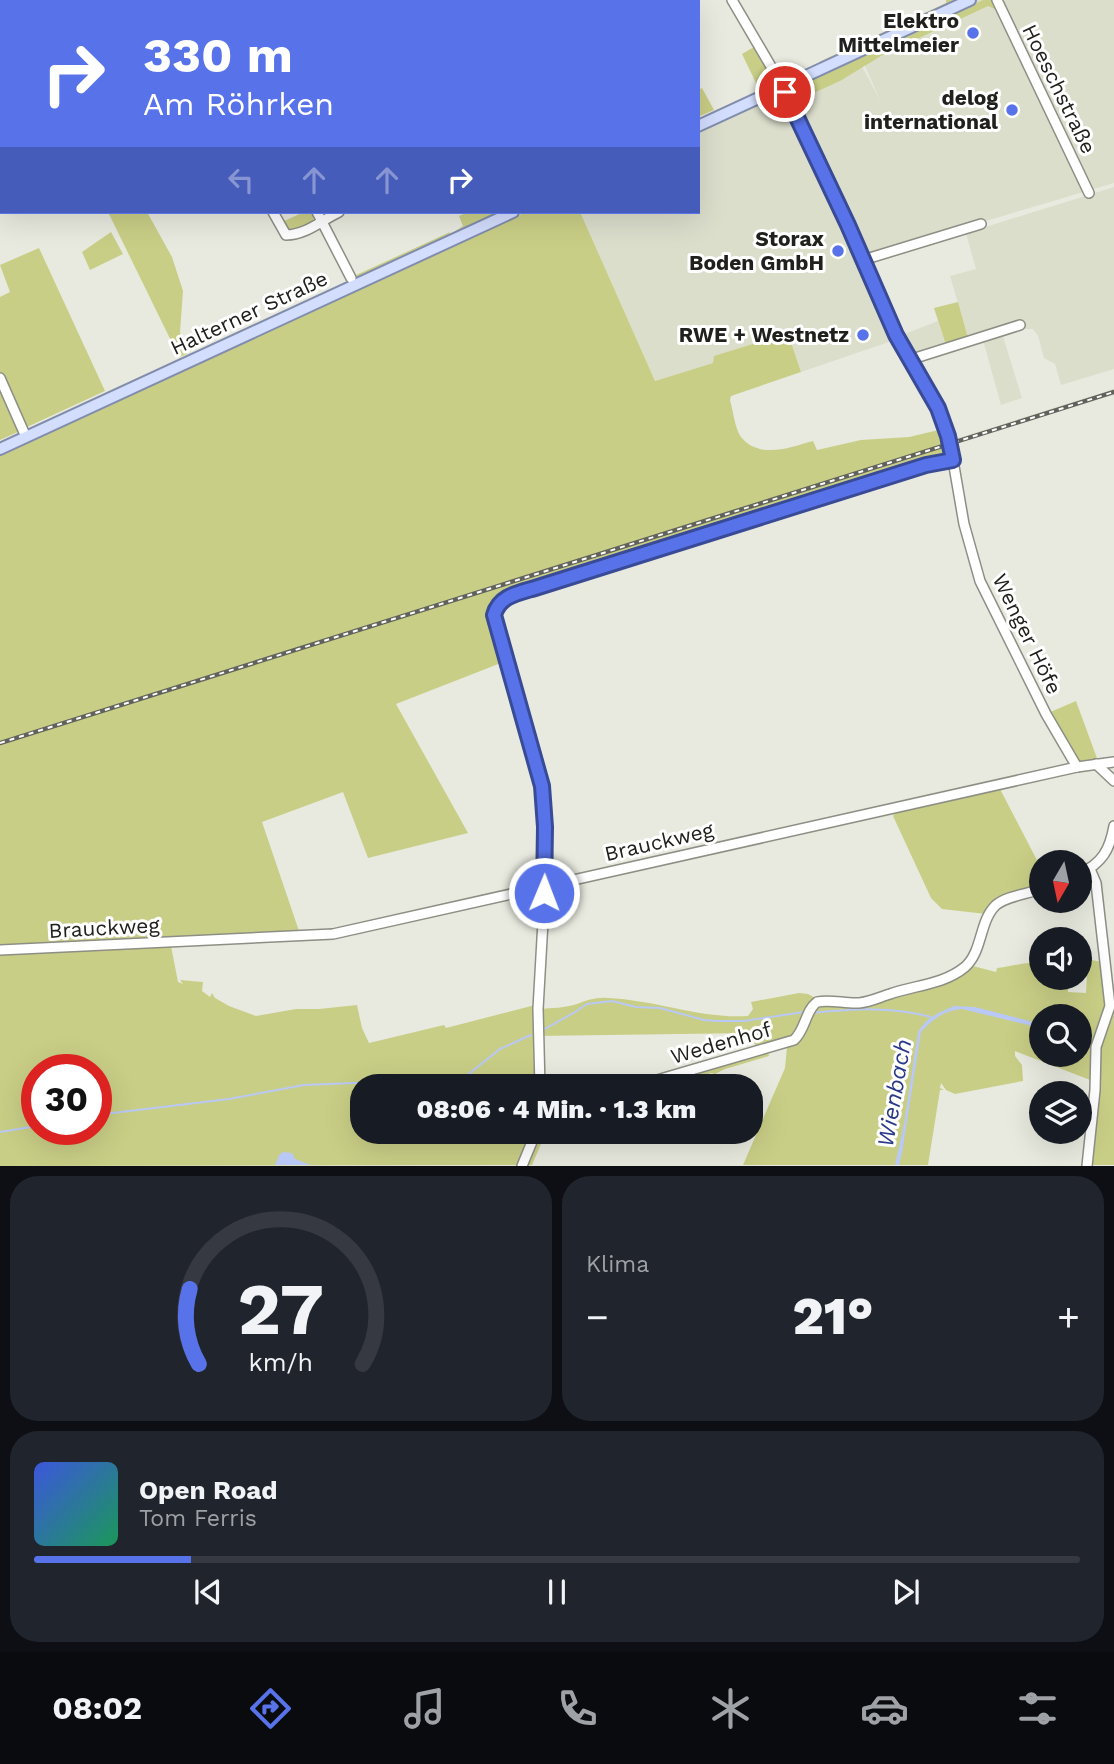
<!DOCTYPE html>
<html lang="de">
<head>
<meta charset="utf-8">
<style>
  :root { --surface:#171b24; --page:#20242c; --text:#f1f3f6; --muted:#9ea1a6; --line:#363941; --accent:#5873e9 }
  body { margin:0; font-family:"Work Sans",sans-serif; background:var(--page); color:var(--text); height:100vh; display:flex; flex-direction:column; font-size:26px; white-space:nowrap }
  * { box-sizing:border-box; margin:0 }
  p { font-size:23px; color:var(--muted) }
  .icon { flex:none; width:38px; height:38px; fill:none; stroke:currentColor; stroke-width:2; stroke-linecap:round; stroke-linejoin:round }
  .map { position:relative; height:1166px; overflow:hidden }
  .side { display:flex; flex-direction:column; gap:10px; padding:10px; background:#0d0f14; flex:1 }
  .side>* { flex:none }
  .top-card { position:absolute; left:0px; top:0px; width:700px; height:214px; box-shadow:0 7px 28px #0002; background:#5873e9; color:#fff; overflow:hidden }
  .needle { width:46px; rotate:189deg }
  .controls { position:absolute; left:1029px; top:850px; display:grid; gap:14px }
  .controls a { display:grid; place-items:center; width:63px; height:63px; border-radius:50%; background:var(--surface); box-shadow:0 7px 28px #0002; font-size:35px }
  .speed { position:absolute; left:21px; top:1054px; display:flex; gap:14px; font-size:35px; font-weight:700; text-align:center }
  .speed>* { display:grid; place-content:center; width:91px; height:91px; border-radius:50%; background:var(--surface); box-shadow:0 7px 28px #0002; line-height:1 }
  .speed .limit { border:10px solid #d22; background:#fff; color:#111 }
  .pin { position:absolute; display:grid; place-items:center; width:60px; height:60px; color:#fff; margin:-30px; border:4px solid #fff; border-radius:50%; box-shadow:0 2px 7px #0007 }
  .me { position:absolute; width:77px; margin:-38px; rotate:1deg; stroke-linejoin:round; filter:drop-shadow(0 0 5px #0008) }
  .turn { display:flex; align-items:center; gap:24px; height:147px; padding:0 28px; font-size:32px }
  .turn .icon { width:91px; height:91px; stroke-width:2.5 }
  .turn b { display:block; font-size:49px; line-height:60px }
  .lanes { display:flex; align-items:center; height:66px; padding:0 28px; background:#0003; justify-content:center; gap:35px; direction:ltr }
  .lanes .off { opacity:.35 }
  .big { font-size:52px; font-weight:800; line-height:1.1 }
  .side .tile { flex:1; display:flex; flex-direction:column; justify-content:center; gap:10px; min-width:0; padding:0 24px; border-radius:28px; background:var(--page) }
  .side .dial { align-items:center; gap:0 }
  .dial svg { height:182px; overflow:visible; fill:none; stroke:var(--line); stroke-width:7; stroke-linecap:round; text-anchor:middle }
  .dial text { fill:var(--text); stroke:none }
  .song { display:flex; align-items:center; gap:21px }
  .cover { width:84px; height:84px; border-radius:10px; background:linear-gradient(135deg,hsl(230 70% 55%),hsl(150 70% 35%)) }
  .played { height:7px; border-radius:4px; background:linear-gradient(90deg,var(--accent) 15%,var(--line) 15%) }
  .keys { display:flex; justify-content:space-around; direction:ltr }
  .heat { display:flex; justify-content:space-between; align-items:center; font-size:38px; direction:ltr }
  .side .tiles { flex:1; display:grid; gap:10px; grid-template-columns:1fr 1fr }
  .tile:last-child { grid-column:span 2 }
  .trip { position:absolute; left:350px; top:1074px; width:413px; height:70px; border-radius:28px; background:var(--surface); box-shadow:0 7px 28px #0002; font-weight:800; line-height:70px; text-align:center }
  .tab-bar { display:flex; height:112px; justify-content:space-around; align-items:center; background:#090b0e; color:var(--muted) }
  .tab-bar .icon { width:49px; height:49px }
  .tab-bar .current { color:var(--accent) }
  .tab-bar b { font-size:32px; color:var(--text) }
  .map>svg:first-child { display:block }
</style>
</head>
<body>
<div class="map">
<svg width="1114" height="1166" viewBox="0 0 1114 1166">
  <rect width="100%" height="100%" fill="#e8eadf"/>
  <g fill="#dcdecc">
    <path d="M 970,0 L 1114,0 L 1114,183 L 962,228 L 868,253 L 862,250 L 896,335 L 889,342 L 801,372 L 788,333 L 715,356 L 713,363 L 655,381 L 579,212 L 698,212 L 698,126 L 855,53 L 880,100 L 864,64 L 940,29 L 949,17 Z"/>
    <path d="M 1114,187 L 1114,369 L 1061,385 L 1055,364 L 1044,358 L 1038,336 L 1033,329 L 1023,329 L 1021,325 L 968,338 L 950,276 L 976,269 L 966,233 Z"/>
    <path d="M 938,321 L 946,345 L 914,355 L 902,335 Z"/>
    <path d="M 1002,333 L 1022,398 L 1001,405 L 983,340 Z"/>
    <path d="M 1114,389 L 1114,394 L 953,444 L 952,440 Z"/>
  </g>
  <g fill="#c9ce86" fill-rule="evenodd">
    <path d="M 946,0 L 958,0 L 821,63 L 815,60 L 819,62 L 946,3 Z"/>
    <path d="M 983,0 L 992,0 L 1001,15 L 999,17 L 995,9 L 988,6 L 881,56 L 840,81 L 796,101 L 797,107 L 789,91 L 792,89 Z"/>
    <path d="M 754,47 L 774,80 L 758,87 L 742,54 Z"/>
    <path d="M 698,86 L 700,89 L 702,88 L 714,110 L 698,117 Z"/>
    <path d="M 108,212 L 147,212 L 172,257 L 183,291 L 180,332 L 187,354 L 179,357 Z"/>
    <path d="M 304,212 L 312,212 L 314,222 L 288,233 L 282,222 Z"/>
    <path d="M 468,212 L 500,212 L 455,231 L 463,226 L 459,216 Z"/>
    <path d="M 526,212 L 580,212 L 655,381 L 713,363 L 714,356 L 788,333 L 801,372 L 731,396 L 730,400 C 733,410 735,429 741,437 C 760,460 791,447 813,441 L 817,450 L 861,440 L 909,437 L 943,429 L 950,457 L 492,601 L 490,610 L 506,661 L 396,704 L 468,833 L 368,858 L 343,792 L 262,822 L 299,931 L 0,946 L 0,455 Z"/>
    <path d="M 111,232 L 123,254 L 90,270 L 82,252 Z"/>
    <path d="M 450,232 L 449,235 L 356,279 L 354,276 Z"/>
    <path d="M 39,248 L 105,391 L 27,427 L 24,426 L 0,372 L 0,297 L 10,292 L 0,265 Z"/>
    <path d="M 958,302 L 968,338 L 946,345 L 934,308 Z"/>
    <path d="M 0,386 L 20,431 L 0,440 Z"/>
    <path d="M 1076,701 L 1098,761 L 1078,763 L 1048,713 Z"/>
    <path d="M 999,787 L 1041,868 L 1041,886 L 1026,892 L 986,914 L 942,909 L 931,898 L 893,816 L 897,810 Z"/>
    <path d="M 171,946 L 178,982 L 183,984 L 180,980 L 203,982 L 202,991 L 210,997 L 212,993 L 215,998 L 229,1006 L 256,1016 L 296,1009 L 319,1009 L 357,1005 L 362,1028 L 369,1043 L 444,1025 L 446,1028 L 535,1005 L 539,1009 C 551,1008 566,1008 577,1004 C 587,1000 597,997 608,998 C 656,1000 700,1019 748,1016 L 753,1009 L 751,1002 L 799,993 L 808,994 L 824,1003 L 856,1007 L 867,1006 L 932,988 L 973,966 L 996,972 L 997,968 C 1014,966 1024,962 1041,963 L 1041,978 L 1068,978 L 1068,992 L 1086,993 L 1088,959 L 1101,962 L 1112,995 L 1114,993 L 1114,1165 L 1090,1165 L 1098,1083 L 1015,1051 L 1015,1056 L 1022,1065 L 1023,1081 L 955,1094 L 946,1090 L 941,1083 L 940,1088 L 944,1090 L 940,1090 L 928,1165 L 743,1165 L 785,1068 L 787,1047 L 768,1052 L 769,1056 L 725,1069 L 715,1074 L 711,1073 L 666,1087 L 637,1087 L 794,1045 L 793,1039 L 756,1048 L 751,1033 L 536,1036 L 536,1087 L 362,1087 L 362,1132 L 535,1132 L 520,1165 L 0,1166 L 0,953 ZM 1041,1017 L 1080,1017 L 1080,1055 L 1041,1055 ZM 37,1069 L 96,1069 L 96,1129 L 37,1129 Z"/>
    <path d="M 538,1132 L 546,1132 L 532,1165 L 523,1166 Z"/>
  </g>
  <g fill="#b9c8f4">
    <path d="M 954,1006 L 975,1007 L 1037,1023 L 1041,1024 L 1041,1028 L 962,1009 C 943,1011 933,1019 921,1032 L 902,1153 L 899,1165 L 895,1165 L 904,1124 L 918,1032 C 927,1017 938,1013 954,1006 Z"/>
    <path d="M 283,1152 L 292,1153 L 295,1159 L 311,1165 L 275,1165 L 279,1155 Z"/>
  </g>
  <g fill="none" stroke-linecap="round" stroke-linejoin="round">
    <g stroke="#b9c8f4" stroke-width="2">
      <path d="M 812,1013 C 852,1009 892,1006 931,1017"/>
      <path d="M 543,1030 L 575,1012 L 587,1004 L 612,1001 L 636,1007 L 660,1008 L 704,1020 L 717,1021 L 744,1021 L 804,1012"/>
      <path d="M 448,1087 L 456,1084 L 500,1049 L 531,1035"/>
      <path d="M 96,1115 L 229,1099 L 304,1085 L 379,1082 L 442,1087"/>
      <path d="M 0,1132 L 37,1126"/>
      <path d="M 531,1155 L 542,1132"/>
    </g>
    <g stroke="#8d8f85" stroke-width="12">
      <g id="minor">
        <path d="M 228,0 L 229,2"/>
        <path d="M 513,0 L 514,2"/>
        <path d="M 574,0 L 575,2"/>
        <path d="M 643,0 L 644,2"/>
        <path d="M 732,0 L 783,87 L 848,225 L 896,335 L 938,408 L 950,443 L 964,524 L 980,581 L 1046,714 L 1077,767"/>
        <path d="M 997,0 L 1089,193"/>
        <path d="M 65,2 L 69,0"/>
        <path d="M 418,2 L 421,0"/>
        <path d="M 562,2 L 564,0"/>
        <path d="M 685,2 L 691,0"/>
        <path d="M 0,28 L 2,27"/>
        <path d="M 0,184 L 2,184"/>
        <path d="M 273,212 L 286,235 C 306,235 322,220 339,212"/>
        <path d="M 317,212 L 351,278"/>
        <path d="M 863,260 L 981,224"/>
        <path d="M 909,360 L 1020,325"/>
        <path d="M 0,378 L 26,437"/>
        <path d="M 1096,764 L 1114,781"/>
        <path d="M 1080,873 C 1102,864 1110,849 1114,826"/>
        <path d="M 0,950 L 333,934 L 1077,767 L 1114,762"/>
        <path d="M 540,1087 L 538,1009 L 545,886 L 543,796 L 526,723 L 494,615 C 498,595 518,593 535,588 L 926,465 L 953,460"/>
        <path d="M 633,1087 L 794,1040 C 806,1029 805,1011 817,1002 C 831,999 845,1004 859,1003 C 870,1002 880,997 890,994 C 915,985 943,985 965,967 C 983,951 979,921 996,905 C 1006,896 1028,894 1041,889"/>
        <path d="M 522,1166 L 536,1132"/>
        <path d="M 1087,1166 L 1095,1090 L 1096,1047 L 1110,1006 L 1096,883 L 1090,869"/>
      </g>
    </g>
    <g stroke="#828dad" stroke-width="14">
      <g id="major">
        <path d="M 698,126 L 970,0"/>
        <path d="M 0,449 L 513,212"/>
      </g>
    </g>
    <use href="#minor" stroke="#fff" stroke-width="9"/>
    <use href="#major" stroke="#d3ddfd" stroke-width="10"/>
    <g stroke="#61625c" stroke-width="4.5">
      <path id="rail" d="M 0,743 L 1114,392"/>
    </g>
    <use href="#rail" stroke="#fff" stroke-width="2" stroke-dasharray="5" stroke-linecap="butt"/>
  </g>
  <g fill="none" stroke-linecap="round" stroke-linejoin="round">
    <g stroke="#394b97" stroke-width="18">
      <path id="route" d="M 544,893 L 545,827 L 542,786 L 494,615 C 499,596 518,593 535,588 L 926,465 L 953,460 L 948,436 L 938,408 L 896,335 L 848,225 L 785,92"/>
    </g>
    <use href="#route" stroke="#5873e9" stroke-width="12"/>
  </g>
  <g fill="#5873e9" stroke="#fff" stroke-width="2.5">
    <circle cx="973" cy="33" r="7"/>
    <circle cx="1012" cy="110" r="7"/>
    <circle cx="838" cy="251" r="7"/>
    <circle cx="863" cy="335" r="7"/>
  </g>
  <g text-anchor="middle" stroke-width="6" stroke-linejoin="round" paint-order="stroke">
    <g font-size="21" font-weight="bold" fill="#20201c" stroke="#fff" text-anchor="end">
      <text x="959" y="28">Elektro<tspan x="959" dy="24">Mittelmeier</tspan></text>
      <text x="998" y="105">delog<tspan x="998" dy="24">international</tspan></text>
      <text x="824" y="246">Storax<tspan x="824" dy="24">Boden GmbH</tspan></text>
      <text x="849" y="342">RWE + Westnetz</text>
    </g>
    <g font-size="21" fill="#20201c" stroke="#fff">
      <text transform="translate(1059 89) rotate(64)" y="7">Hoeschstraße</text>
      <text transform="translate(249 313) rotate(-25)" y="7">Halterner Straße</text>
      <text transform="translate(1027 634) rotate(64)" y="7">Wenger Höfe</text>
      <text transform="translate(659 842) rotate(-13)" y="7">Brauckweg</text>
      <text transform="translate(104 928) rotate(-3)" y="7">Brauckweg</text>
      <text transform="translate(721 1043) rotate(-16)" y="7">Wedenhof</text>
    </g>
    <g font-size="23" font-style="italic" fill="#29398a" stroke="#fff">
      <text transform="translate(894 1093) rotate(-80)" y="8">Wienbach</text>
    </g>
  </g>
</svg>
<div class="controls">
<a><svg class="needle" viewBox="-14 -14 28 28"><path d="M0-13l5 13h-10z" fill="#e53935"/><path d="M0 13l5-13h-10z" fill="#9ea1a6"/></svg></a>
<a><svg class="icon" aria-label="sound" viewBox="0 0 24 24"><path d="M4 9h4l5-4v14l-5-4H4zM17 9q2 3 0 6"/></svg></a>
<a><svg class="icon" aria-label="search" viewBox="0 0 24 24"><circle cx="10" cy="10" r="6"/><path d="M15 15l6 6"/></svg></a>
<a><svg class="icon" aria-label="layers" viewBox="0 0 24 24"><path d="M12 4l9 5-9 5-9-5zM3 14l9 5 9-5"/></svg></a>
</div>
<div class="speed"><div class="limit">30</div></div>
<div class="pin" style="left:785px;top:92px;background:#d93025"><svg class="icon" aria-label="arrive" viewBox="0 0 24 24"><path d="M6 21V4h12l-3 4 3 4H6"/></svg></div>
<svg class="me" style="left:544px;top:893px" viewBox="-20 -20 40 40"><circle r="17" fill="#5873e9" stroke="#fff" stroke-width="3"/><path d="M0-11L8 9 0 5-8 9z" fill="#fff"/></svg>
<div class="trip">08:06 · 4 Min. · 1.3 km</div>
<div class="top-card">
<div class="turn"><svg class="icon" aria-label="right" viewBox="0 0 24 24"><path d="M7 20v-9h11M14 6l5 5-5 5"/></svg><div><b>330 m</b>Am Röhrken</div></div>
<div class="lanes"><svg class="icon off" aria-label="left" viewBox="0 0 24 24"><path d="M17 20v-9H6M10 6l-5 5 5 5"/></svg><svg class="icon off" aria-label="ahead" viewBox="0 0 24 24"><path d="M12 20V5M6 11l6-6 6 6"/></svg><svg class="icon off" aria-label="ahead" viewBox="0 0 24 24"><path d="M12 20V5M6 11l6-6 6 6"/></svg><svg class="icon" aria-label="right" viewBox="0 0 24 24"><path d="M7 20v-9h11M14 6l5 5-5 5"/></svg></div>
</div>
</div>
<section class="side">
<div class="tiles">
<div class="tile dial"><svg viewBox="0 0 100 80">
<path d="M14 69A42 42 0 1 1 86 69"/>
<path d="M14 69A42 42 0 0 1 10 36" stroke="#5873e9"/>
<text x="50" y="56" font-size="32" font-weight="700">27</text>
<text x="50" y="72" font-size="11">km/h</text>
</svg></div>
<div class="tile"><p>Klima</p>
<div class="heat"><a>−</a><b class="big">21°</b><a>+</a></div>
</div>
<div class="tile">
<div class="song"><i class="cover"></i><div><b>Open Road</b><p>Tom Ferris</p></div></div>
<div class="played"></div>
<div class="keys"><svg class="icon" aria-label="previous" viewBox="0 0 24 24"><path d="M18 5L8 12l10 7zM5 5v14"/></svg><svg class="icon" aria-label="pause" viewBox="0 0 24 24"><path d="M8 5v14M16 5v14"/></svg><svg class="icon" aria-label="next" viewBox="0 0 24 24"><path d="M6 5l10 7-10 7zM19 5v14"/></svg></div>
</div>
</div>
</section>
<nav class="tab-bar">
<b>08:02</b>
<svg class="icon current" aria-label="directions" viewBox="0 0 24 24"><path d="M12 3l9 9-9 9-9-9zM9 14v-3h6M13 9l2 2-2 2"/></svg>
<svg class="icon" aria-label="music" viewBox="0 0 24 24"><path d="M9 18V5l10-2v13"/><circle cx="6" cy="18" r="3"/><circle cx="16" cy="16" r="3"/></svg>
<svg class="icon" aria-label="phone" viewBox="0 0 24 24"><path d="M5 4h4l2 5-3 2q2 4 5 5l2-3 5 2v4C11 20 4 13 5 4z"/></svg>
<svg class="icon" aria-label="climate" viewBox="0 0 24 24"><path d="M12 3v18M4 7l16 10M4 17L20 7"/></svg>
<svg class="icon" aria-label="car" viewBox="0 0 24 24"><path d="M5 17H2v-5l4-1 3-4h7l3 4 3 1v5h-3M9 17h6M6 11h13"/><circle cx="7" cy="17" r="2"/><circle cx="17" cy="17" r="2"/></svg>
<svg class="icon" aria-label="filters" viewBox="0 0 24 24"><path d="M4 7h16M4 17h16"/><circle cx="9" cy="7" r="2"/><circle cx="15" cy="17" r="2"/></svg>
</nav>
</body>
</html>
